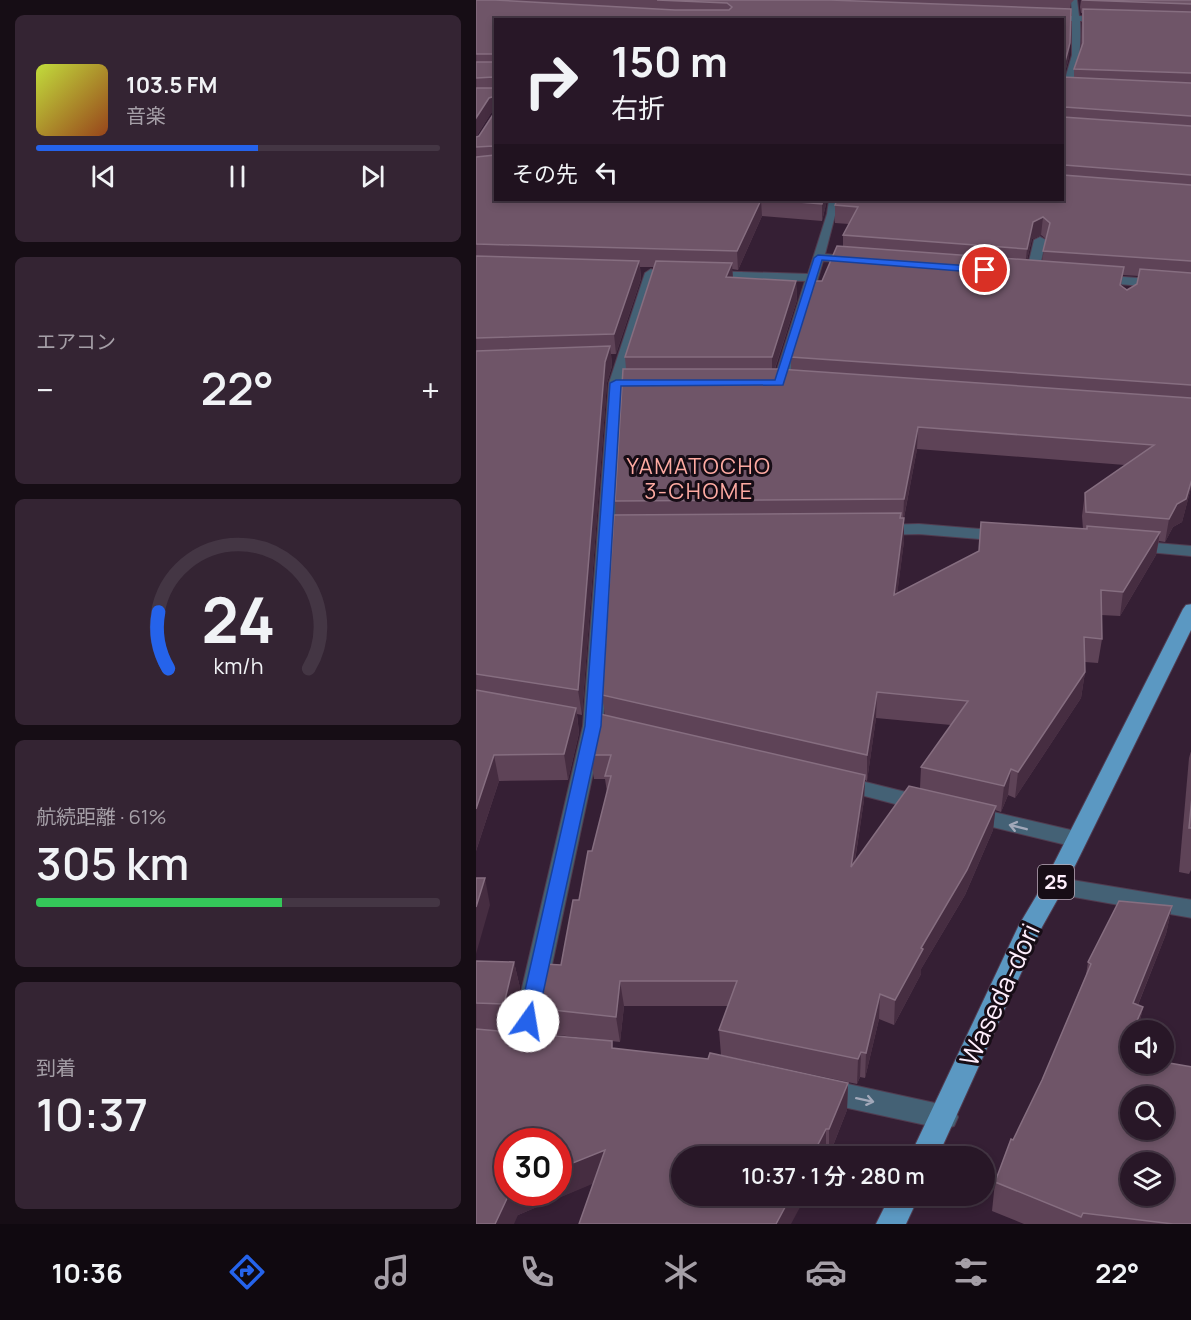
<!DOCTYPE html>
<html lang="ja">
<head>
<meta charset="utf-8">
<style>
  :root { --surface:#281727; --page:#342433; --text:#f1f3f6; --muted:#a59fa7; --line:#443644; --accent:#2563eb }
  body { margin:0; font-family:Manrope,"Noto Sans JP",sans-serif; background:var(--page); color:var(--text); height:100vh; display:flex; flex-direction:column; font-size:22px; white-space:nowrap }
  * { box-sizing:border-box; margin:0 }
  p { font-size:20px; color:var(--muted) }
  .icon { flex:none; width:33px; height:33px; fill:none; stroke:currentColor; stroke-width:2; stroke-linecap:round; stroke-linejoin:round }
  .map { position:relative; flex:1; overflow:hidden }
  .details { display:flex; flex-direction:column; gap:15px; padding:15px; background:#160d15; width:476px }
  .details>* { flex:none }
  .hud { position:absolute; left:18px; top:18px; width:570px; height:183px; border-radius:0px; box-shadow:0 3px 9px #0003,0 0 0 2px var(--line); background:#281727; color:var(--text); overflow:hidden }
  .controls { position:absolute; left:644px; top:1020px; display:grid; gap:12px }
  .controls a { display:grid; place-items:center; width:54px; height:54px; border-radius:50%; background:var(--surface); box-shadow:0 3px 9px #0003,0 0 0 2px var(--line); font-size:30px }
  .speed { position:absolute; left:18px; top:1128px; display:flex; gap:12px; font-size:30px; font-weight:700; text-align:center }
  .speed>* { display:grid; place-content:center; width:78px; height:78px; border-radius:50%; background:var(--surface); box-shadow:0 3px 9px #0003,0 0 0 2px var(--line); line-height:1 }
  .speed .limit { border:9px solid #d22; background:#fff; color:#111 }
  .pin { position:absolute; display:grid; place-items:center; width:51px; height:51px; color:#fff; margin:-26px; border:3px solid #fff; border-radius:50%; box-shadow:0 2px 6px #0007 }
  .me { position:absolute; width:66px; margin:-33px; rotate:13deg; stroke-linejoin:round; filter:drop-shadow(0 0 4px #0008) }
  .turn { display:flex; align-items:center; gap:21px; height:126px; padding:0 18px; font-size:27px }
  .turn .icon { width:78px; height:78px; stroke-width:2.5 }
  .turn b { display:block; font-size:42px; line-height:51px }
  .then { display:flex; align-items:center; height:57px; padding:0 18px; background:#0003; gap:12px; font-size:22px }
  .big { font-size:45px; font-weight:600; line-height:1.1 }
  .details .widget { flex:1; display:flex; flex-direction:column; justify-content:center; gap:9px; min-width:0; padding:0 21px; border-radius:9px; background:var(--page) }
  .details .dial { align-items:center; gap:0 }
  .dial svg { height:156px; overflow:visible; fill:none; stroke:var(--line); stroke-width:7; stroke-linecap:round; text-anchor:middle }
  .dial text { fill:var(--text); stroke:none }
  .song { display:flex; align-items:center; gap:18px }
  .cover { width:72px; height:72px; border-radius:9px; background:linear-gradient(135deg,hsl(70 70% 55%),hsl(20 70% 35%)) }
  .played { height:6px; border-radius:3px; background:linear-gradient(90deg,var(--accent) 55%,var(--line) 55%) }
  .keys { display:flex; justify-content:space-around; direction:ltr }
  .heat { display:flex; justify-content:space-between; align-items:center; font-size:33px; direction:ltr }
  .charge { height:9px; border-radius:4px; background:linear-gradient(90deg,#34c759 61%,var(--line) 0) }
  .trip { position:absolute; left:195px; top:1146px; width:324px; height:60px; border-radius:30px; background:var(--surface); box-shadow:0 3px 9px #0003,0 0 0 2px var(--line); font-weight:600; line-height:60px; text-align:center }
  .tabs { display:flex; height:96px; justify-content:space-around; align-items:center; background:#100910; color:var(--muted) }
  .tabs .icon { width:42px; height:42px }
  .tabs .active { color:var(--accent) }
  .tabs b { font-size:27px; color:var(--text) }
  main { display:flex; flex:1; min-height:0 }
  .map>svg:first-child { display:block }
</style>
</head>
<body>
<main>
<section class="details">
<div class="widget">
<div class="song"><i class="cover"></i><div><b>103.5 FM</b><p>音楽</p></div></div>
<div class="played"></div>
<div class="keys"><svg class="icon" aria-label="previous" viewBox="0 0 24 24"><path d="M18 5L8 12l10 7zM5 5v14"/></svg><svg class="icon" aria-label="pause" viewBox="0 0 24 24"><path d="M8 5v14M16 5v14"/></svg><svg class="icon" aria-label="next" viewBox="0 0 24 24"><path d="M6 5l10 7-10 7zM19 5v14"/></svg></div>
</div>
<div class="widget"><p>エアコン</p>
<div class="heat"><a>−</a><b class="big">22°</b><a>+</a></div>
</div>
<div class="widget dial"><svg viewBox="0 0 100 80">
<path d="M14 69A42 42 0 1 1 86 69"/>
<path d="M14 69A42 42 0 0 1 9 40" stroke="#2563eb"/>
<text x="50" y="56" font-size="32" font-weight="700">24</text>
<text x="50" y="72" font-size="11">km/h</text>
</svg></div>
<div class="widget"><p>航続距離 · 61%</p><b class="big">305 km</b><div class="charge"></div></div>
<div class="widget"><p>到着</p><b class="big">10:37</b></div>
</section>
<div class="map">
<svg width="716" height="1224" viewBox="0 0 716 1224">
  <rect width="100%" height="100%" fill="#351f34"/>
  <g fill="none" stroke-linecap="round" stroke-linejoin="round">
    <g stroke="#513c50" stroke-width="2">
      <g id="minor">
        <path d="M 595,0 L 601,0 L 603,16 L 630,17 L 634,19 L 630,21 L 604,21 C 605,37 605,81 589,90 L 586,89 L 596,55 L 596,21 L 566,18 L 570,16 L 596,16 Z"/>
        <path d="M 353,200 L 363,200 L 349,254 L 379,257 L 385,260 L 379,263 L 347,261 L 311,383 L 309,386 L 299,386 L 297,383 L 329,281 L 233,279 L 227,275 L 233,271 L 332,274 L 351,214 Z"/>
        <path d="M 564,237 L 570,240 L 562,274 L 556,278 L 552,277 L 550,274 L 558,240 Z"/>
        <path d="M 175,269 L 181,273 L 147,383 L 127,726 L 59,1044 L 55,1052 L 46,1055 L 37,1052 L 33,1044 L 107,726 L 133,383 L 169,273 Z"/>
        <path d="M 622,275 L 716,282 L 716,290 L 618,282 L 618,276 Z"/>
        <path d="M 443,524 L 528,531 L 536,536 L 528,541 L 443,534 L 403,535 L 395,530 L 403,525 Z"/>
        <path d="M 657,541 L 716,546 L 716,556 L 651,550 L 649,546 L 651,542 Z"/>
        <path d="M 365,776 L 454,798 L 457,803 L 454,808 L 446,811 L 358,788 L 354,783 L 358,778 Z"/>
        <path d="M 496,807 L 599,831 L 607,833 L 610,839 L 607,845 L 599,847 L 488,820 L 485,815 L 488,810 Z"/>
        <path d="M 578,877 L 716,900 L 716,918 L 570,892 L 567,886 L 570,880 Z"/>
        <path d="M 349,1079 L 468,1105 L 478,1108 L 482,1117 L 478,1126 L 468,1129 L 349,1103 L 340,1099 L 336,1091 L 340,1083 Z"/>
      </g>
    </g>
    <g stroke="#513c50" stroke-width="2">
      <g id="major">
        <path d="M 716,604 L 716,628 L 589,886 L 566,927 L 462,1156 L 434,1156 L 543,925 L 568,883 L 707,609 L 710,605 Z"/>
        <path d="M 414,1196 L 443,1196 L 430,1224 L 400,1224 Z"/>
      </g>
    </g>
    <use href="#minor" fill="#446175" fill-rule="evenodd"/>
    <use href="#major" fill="#5b98c2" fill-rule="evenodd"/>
  </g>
  <g fill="#5e4357" fill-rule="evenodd">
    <path d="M 0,0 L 598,0 L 595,3 L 594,9 L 593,57 L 588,77 L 598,77 L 598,69 L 605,48 L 606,13 L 605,13 L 604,7 L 605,0 L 716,0 L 716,484 L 706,522 L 697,527 L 689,542 L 683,541 L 680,555 L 644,616 L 625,615 L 626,639 L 622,663 L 609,662 L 609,672 L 605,698 L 539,798 L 532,795 L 525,812 L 519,810 L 517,830 L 489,895 L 445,969 L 445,974 L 418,1025 L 403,1019 L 389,1078 L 384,1077 L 381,1084 L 245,1055 L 243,1030 L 252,1006 L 148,1006 L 144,1042 L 64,1033 L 59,1008 L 85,965 L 116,851 L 131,792 L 129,779 L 118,779 L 114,755 L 129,715 L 126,695 L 140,515 L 139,501 L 150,369 L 149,357 L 178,267 L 164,267 L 165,279 L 140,354 L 135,354 L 136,366 L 131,383 L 106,715 L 101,714 L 103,733 L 92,780 L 23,781 L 0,851 L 0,137 L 3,136 L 18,112 L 15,113 L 0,137 ZM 20,20 L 586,200 L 359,205 L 359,223 L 373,224 L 367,235 L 367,246 L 346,281 L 315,357 L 315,369 L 299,369 L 321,300 L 320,281 L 257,277 L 256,269 L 262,270 L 286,216 L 346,221 L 351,200 L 20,200 ZM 565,235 L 570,239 L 566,261 L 551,260 L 556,239 ZM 647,275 L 663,276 L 661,284 L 651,290 L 645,285 ZM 441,449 L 649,465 L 609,493 L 606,516 L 607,529 L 421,594 L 428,541 L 428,518 ZM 400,718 L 475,725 L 445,767 L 444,788 L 379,861 L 388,800 L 389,780 L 391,781 Z"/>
    <path d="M 716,748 L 716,868 L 713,874 L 703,872 L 713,758 Z"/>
    <path d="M 696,906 L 690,934 L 662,1005 L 667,1007 L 662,1030 L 654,1030 L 653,1055 L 716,1224 L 548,1224 L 516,1211 L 519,1182 L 537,1140 L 566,1080 L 610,975 L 612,962 Z"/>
    <path d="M 0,961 L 38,962 L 44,988 L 34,1031 L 12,1030 L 372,1083 L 371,1110 L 353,1156 L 350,1155 L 117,1183 L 42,1215 L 0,1224 Z"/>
  </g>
  <g fill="#462d41">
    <path d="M 594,43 L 593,57 L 586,82 L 586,73 Z"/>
    <path d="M 19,96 L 20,112 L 15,113 L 0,137 L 0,118 L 13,98 Z"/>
    <path d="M 285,200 L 286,216 L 262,270 L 261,251 Z"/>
    <path d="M 347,200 L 351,200 L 346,221 L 346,204 Z"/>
    <path d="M 567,217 L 565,235 L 556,239 L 549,268 L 551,249 L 557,222 Z"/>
    <path d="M 163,261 L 165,279 L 140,354 L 138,334 Z"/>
    <path d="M 256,263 L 257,281 L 250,277 Z"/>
    <path d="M 320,281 L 321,300 L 296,377 L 296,357 Z"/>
    <path d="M 134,346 L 136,366 L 131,383 L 106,715 L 102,690 L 129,362 Z"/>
    <path d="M 442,427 L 441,449 L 427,522 L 428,499 Z"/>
    <path d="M 716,479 L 714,492 L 706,522 L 697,527 L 689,542 L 693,519 Z"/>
    <path d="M 428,518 L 428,541 L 418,619 L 418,595 Z"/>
    <path d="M 684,532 L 680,555 L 644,616 L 647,592 Z"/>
    <path d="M 609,672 L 605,698 L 539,798 L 542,772 Z"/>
    <path d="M 401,692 L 400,718 L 391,781 L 391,755 Z"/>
    <path d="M 100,708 L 103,733 L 92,780 L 88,754 Z"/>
    <path d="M 18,755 L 23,781 L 0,851 L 0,809 Z"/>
    <path d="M 535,769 L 532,795 L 525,812 L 528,786 Z"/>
    <path d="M 389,775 L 388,800 L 374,892 L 375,867 Z"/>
    <path d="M 520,806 L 517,830 L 489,895 L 445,969 L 445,974 L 418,1025 L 419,1000 L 445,948 Z"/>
    <path d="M 9,878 L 14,905 L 0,954 L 0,907 Z"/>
    <path d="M 696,906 L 690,934 L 651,1032 L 657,1003 Z"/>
    <path d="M 38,962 L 44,988 L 34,1031 L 28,1004 Z"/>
    <path d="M 144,981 L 148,1006 L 144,1042 L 140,1017 Z"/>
    <path d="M 404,994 L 403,1019 L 389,1078 L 390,1053 Z"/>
    <path d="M 667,1007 L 662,1030 L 657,1030 Z"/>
    <path d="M 654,1038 L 654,1052 L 642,1083 L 647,1054 Z"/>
    <path d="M 385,1052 L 384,1077 L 381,1084 L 382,1059 Z"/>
    <path d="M 372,1083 L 371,1110 L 353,1156 L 353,1129 Z"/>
    <path d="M 350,1129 L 350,1156 L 336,1156 Z"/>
    <path d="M 129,1150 L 133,1177 L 42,1215 L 38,1224 L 19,1224 L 34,1192 L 82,1192 L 82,1169 Z"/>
    <path d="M 315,1196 L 330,1196 L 315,1224 L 300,1224 Z"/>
  </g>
  <g fill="#6f5568" stroke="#866e80" stroke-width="1.5" fill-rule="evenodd">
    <path d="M 0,0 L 19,0 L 199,10 L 253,10 L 256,7 L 251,3 L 181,0 L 354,0 L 595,9 L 594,43 L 586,73 L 586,20 L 20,20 L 20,61 L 18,54 L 0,54 Z"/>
    <path d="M 606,0 L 716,0 L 716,4 Z"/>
    <path d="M 607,9 L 716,12 L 716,73 L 598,69 L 607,43 Z"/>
    <path d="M 0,62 L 20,62 L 20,79 L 18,77 L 0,78 Z"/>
    <path d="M 586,77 L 716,83 L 716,116 L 588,107 L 586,108 Z"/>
    <path d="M 20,82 L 20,104 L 19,96 L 13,98 L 0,118 L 0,88 L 18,88 Z"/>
    <path d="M 20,110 L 20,147 L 18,146 L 0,147 L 0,137 L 3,136 Z"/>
    <path d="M 586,114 L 587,117 L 716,126 L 716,175 L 588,165 L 586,166 Z"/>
    <path d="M 20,153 L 20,200 L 285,200 L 261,251 L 0,244 L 0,157 L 19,155 Z"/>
    <path d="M 586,172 L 587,175 L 716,185 L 716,261 L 567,251 L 574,223 L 567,217 L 557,222 L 551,249 L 367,235 L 382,207 L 359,205 L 361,200 L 586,200 Z"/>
    <path d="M 299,200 L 347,200 L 346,204 Z"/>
    <path d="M 361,246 L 648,267 L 644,285 L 651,290 L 661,284 L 664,269 L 716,273 L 716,385 L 315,357 L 338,281 L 346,281 Z"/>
    <path d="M 0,256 L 163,261 L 138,334 L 0,338 Z"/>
    <path d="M 180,261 L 256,263 L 250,277 L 320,281 L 296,357 L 149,357 Z"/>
    <path d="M 134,346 L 129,362 L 102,690 L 0,674 L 0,351 Z"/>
    <path d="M 147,369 L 303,369 L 716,398 L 716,479 L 710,499 L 701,504 L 693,519 L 610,512 L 609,493 L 678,445 L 442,427 L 428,499 L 139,501 Z"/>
    <path d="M 425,513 L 424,518 L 428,518 L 418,595 L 503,551 L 505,522 L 611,529 L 611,526 L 684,532 L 647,592 L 625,590 L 626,639 L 608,637 L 609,672 L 542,772 L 535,769 L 528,786 L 445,767 L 492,701 L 401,692 L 391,755 L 126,695 L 138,515 Z"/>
    <path d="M 0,690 L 100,708 L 88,754 L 18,755 L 0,809 Z"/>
    <path d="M 124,714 L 389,775 L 375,867 L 433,786 L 520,806 L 491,870 L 445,948 L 447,949 L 419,1000 L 404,994 L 390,1053 L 385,1052 L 382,1059 L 243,1030 L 261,981 L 144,981 L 140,1017 L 59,1008 L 68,964 L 85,965 L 97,900 L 103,900 L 112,851 L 116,851 L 135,776 L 129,776 L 135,755 L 114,755 Z"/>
    <path d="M 716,797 L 716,828 L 713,828 Z"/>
    <path d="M 0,878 L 9,878 L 0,907 Z"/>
    <path d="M 643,901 L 696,906 L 657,1003 L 667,1007 L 657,1030 L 654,1030 L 654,1038 L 647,1054 L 654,1056 L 654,1064 L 687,1064 L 687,1062 L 716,1067 L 716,1224 L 697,1224 L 607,1213 L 605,1217 L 519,1182 L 535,1139 L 537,1140 L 566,1080 L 615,964 L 612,962 ZM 654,1096 L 687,1096 L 687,1130 L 654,1130 ZM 654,1162 L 687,1162 L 687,1196 L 654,1196 Z"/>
    <path d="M 0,961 L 38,962 L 28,1004 L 0,1003 Z"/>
    <path d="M 0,1029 L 136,1041 L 136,1048 L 232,1059 L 234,1053 L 372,1083 L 353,1129 L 350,1129 L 336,1156 L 206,1156 L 206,1196 L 315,1196 L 300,1224 L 103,1224 L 129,1150 L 82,1169 L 82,1142 L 32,1142 L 32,1192 L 34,1192 L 19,1224 L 0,1224 Z"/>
  </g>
  <defs><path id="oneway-shaft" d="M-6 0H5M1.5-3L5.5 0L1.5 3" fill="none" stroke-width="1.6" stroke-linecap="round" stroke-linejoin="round" transform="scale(1.5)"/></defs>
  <g stroke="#a2a8b9">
    <use href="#oneway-shaft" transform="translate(542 827) rotate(-166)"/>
    <use href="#oneway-shaft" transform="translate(389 1100) rotate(12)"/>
  </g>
  <path fill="#2563eb" stroke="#184099" stroke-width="1.5" d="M 342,255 L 509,267 L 513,270 L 509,273 L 346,260 L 307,385 L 145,386 L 125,726 L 61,1021 L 58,1026 L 52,1029 L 45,1026 L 42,1021 L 109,726 L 134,383 L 140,380 L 299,380 L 338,258 Z"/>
  <g text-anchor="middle" stroke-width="6" stroke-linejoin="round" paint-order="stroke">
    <rect fill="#170d16" stroke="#b9abb8" stroke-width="1.5" x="562" y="865" width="36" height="34" rx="4.5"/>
    <g font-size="20" font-weight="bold" fill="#ffeffd">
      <text x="580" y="889">25</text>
    </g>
    <g font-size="22" letter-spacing="1.5" fill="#feaaa2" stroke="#170d16">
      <text x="223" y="474">YAMATOCHO<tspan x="223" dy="25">3-CHOME</tspan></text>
    </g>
    <g font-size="26" fill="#ffeffd" stroke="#170d16">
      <text transform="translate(524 995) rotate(-65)" y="9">Waseda-dori</text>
    </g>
  </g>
</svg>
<div class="controls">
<a><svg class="icon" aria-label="sound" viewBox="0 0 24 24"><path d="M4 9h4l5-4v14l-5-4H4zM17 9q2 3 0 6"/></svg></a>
<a><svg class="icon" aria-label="search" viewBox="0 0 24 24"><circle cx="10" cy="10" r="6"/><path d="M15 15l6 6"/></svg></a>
<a><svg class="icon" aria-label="layers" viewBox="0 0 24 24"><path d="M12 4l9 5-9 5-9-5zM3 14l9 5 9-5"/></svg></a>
</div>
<div class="speed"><div class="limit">30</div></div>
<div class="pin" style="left:509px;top:270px;background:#d93025"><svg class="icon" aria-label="arrive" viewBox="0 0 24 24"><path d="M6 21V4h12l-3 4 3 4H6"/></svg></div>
<svg class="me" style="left:52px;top:1021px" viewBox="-20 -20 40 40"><circle r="19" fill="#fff"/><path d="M0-13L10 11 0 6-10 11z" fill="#2563eb"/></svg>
<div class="trip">10:37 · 1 分 · 280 m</div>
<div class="hud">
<div class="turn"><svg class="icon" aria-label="right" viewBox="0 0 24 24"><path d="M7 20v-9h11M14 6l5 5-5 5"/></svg><div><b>150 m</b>右折</div></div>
<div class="then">その先<svg class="icon" aria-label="left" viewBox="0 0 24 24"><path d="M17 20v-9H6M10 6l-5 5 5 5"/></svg></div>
</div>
</div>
</main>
<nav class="tabs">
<b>10:36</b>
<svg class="icon active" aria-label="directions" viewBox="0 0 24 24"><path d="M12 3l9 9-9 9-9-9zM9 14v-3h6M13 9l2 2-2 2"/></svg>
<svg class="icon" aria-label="music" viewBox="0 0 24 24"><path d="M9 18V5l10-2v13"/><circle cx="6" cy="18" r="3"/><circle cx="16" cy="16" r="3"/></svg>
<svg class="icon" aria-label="phone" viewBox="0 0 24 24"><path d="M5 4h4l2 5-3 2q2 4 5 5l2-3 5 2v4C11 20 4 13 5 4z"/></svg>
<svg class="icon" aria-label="climate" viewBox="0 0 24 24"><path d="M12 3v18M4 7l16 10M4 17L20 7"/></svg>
<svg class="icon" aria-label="car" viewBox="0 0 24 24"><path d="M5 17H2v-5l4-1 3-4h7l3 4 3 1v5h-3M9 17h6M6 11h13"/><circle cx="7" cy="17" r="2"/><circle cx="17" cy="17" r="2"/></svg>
<svg class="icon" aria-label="filters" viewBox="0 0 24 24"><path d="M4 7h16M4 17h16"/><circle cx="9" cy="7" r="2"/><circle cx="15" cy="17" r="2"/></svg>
<b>22°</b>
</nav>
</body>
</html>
